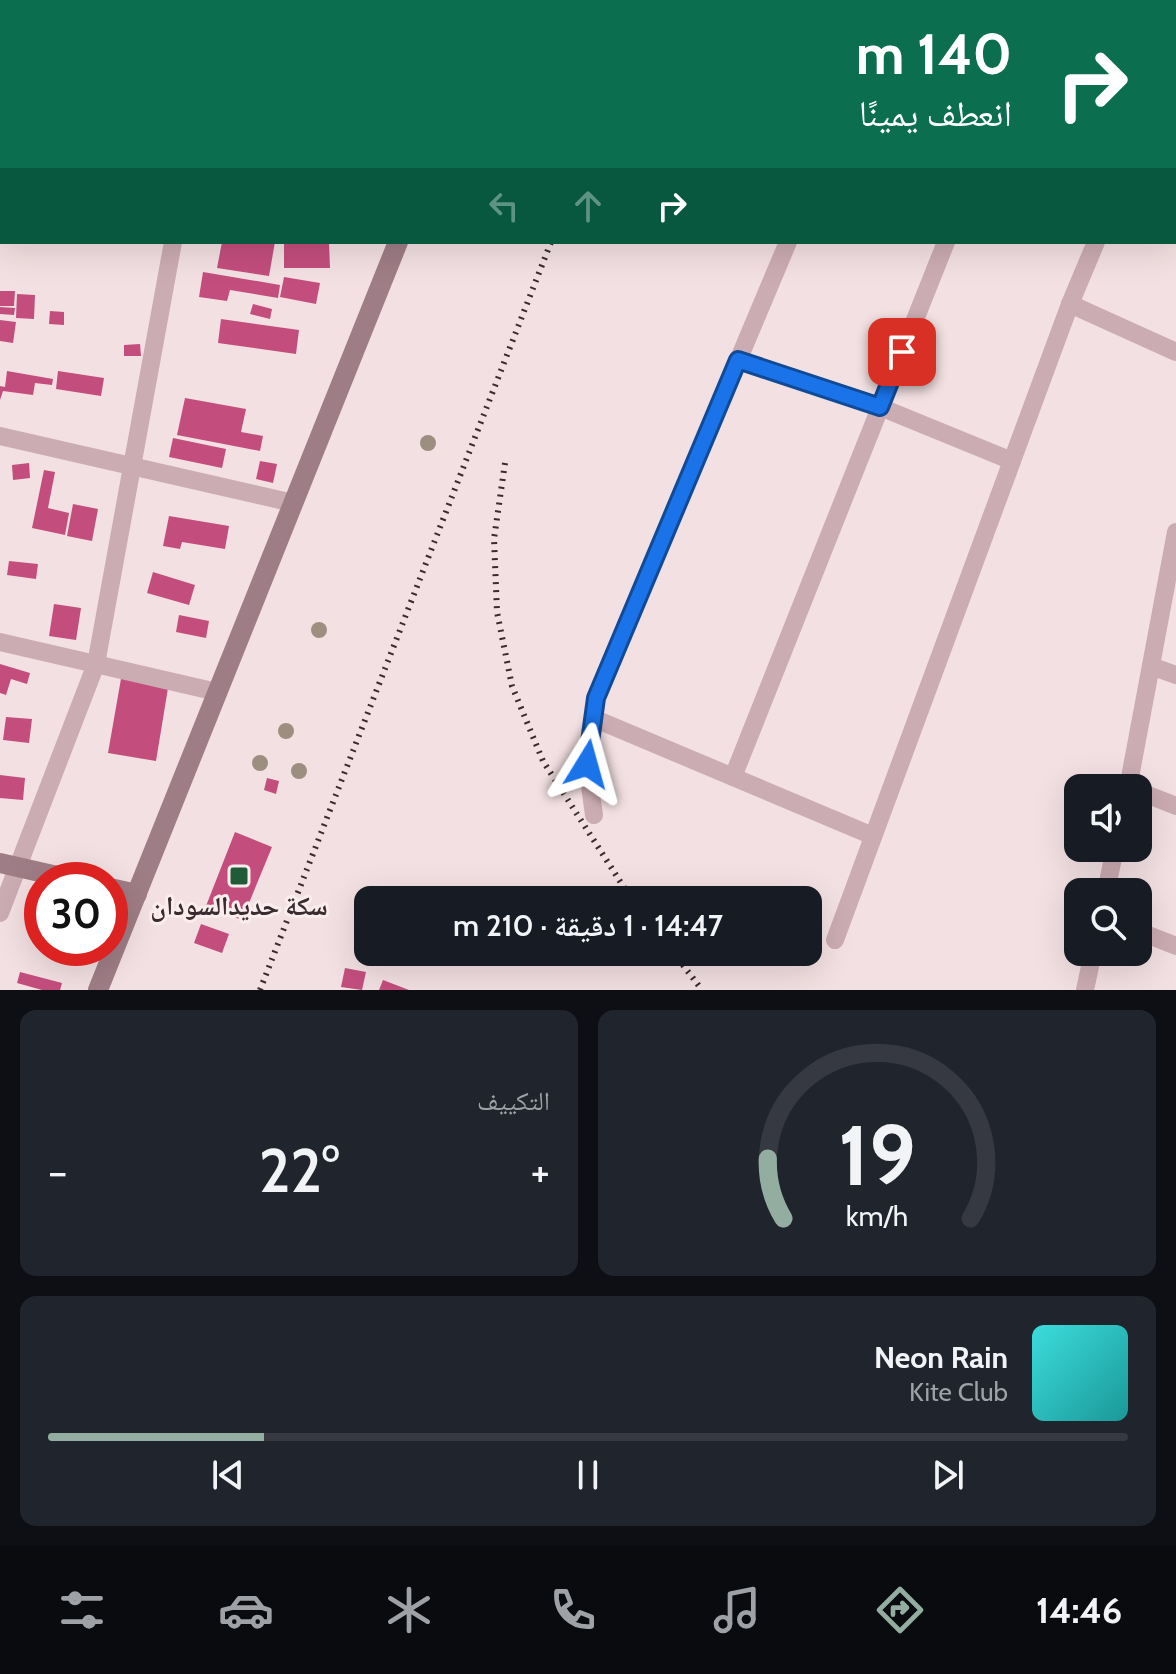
<!DOCTYPE html>
<html lang="ar">
<head>
<meta charset="utf-8">
<style>
  :root { --surface:#171b24; --page:#20242c; --text:#f1f3f6; --muted:#9ea1a6; --line:#363941; --accent:#93aea1 }
  body { margin:0; font-family:Cabin,"Noto Naskh Arabic",sans-serif; background:var(--page); color:var(--text); direction:rtl; height:100vh; display:flex; flex-direction:column; font-size:30px; white-space:nowrap }
  * { box-sizing:border-box; margin:0 }
  p { font-size:26px; color:var(--muted) }
  .icon { flex:none; width:44px; height:44px; fill:none; stroke:currentColor; stroke-width:2; stroke-linecap:round; stroke-linejoin:round }
  .map { position:relative; height:990px; overflow:hidden; direction:ltr }
  .sheet { display:flex; flex-direction:column; gap:20px; padding:20px; background:#0d0f14; flex:1 }
  .sheet>* { flex:none }
  .hud { position:absolute; left:0px; top:0px; width:1176px; height:244px; box-shadow:0 8px 32px #0002; direction:rtl; background:#0b6e4f; color:#fff; overflow:hidden }
  .tools { position:absolute; left:1064px; top:774px; display:grid; gap:16px }
  .tools a { display:grid; place-items:center; width:88px; height:88px; border-radius:16px; background:var(--surface); box-shadow:0 8px 32px #0002; font-size:40px }
  .speed { position:absolute; left:24px; top:862px; display:flex; gap:16px; font-size:40px; font-weight:700; text-align:center }
  .speed>* { display:grid; place-content:center; width:104px; height:104px; border-radius:50%; background:var(--surface); box-shadow:0 8px 32px #0002; line-height:1 }
  .speed .limit { border:12px solid #d22; background:#fff; color:#111 }
  .pin { position:absolute; display:grid; place-items:center; width:68px; height:68px; color:#fff; margin:-34px; border-radius:16px; box-shadow:0 4px 12px #0006 }
  .me { position:absolute; width:88px; margin:-44px; rotate:8deg; stroke-linejoin:round; filter:drop-shadow(0 0 6px #0008) }
  .turn { display:flex; align-items:center; gap:28px; height:168px; padding:0 32px; font-size:36px }
  .turn .icon { width:104px; height:104px; stroke-width:2.5 }
  .turn b { display:block; font-size:56px; line-height:68px }
  .lanes { display:flex; align-items:center; height:76px; padding:0 32px; background:#0003; justify-content:center; gap:40px; direction:ltr }
  .lanes .off { opacity:.35 }
  .big { font-size:60px; font-weight:600; line-height:1.1 }
  .sheet .card { flex:1; display:flex; flex-direction:column; justify-content:center; gap:12px; min-width:0; padding:0 28px; border-radius:16px; background:var(--page) }
  .sheet .dial { align-items:center; gap:0 }
  .dial svg { height:208px; overflow:visible; fill:none; stroke:var(--line); stroke-width:7; stroke-linecap:round; text-anchor:middle }
  .dial text { fill:var(--text); stroke:none }
  .song { display:flex; align-items:center; gap:24px }
  .cover { width:96px; height:96px; border-radius:12px; background:linear-gradient(135deg,hsl(180 70% 55%),hsl(180 70% 35%)) }
  .played { height:8px; border-radius:4px; background:linear-gradient(90deg,var(--accent) 20%,var(--line) 20%) }
  .keys { display:flex; justify-content:space-around; direction:ltr }
  .heat { display:flex; justify-content:space-between; align-items:center; font-size:44px; direction:ltr }
  .sheet .tiles { flex:1; display:grid; gap:20px; grid-template-columns:1fr 1fr }
  .card:last-child { grid-column:span 2 }
  .trip { position:absolute; left:354px; top:886px; width:468px; height:80px; border-radius:16px; background:var(--surface); box-shadow:0 8px 32px #0002; font-weight:600; line-height:80px; text-align:center; direction:rtl }
  .tabs { display:flex; height:128px; justify-content:space-around; align-items:center; background:#090b0e; color:var(--muted) }
  .tabs .icon { width:56px; height:56px }
  .tabs .active { color:var(--accent) }
  .tabs b { font-size:36px; color:var(--text) }
  .map>svg:first-child { display:block }
</style>
</head>
<body>
<div class="map">
<svg width="1176" height="990" viewBox="0 0 1176 990">
  <rect width="100%" height="100%" fill="#f3e0e2"/>
  <g fill="#c34e7d">
    <path d="M 222,242 L 275,242 L 269,276 L 217,268 Z"/>
    <path d="M 329,243 L 330,268 L 284,268 L 284,244 Z"/>
    <path d="M 203,272 L 280,285 L 278,298 L 230,290 L 227,301 L 199,297 Z"/>
    <path d="M 284,277 L 320,283 L 316,304 L 280,297 Z"/>
    <path d="M 0,291 L 15,291 L 14,306 L 0,306 Z"/>
    <path d="M 17,294 L 35,295 L 34,319 L 16,318 Z"/>
    <path d="M 253,304 L 272,309 L 270,319 L 250,314 Z"/>
    <path d="M 0,307 L 15,308 L 14,315 L 0,314 Z"/>
    <path d="M 50,311 L 64,312 L 64,325 L 49,324 Z"/>
    <path d="M 221,319 L 299,330 L 296,354 L 218,343 Z"/>
    <path d="M 0,320 L 16,322 L 13,343 L 0,341 Z"/>
    <path d="M 140,344 L 141,356 L 124,356 L 124,345 Z"/>
    <path d="M 7,371 L 53,379 L 52,385 L 35,383 L 33,395 L 3,391 L 0,400 L 0,386 L 5,387 Z"/>
    <path d="M 58,371 L 104,378 L 101,396 L 56,389 Z"/>
    <path d="M 185,398 L 246,409 L 241,432 L 263,436 L 260,451 L 177,435 Z"/>
    <path d="M 173,438 L 226,449 L 222,468 L 169,457 Z"/>
    <path d="M 260,461 L 277,464 L 273,483 L 256,479 Z"/>
    <path d="M 29,463 L 30,478 L 13,480 L 12,465 Z"/>
    <path d="M 44,470 L 55,472 L 48,508 L 69,513 L 65,535 L 32,528 Z"/>
    <path d="M 73,504 L 98,509 L 92,541 L 67,536 Z"/>
    <path d="M 169,516 L 229,526 L 225,549 L 182,542 L 180,549 L 163,546 Z"/>
    <path d="M 9,561 L 38,564 L 36,579 L 7,575 Z"/>
    <path d="M 153,572 L 195,585 L 189,605 L 147,593 Z"/>
    <path d="M 54,604 L 81,608 L 76,640 L 49,636 Z"/>
    <path d="M 179,615 L 209,621 L 206,638 L 176,632 Z"/>
    <path d="M 0,664 L 30,673 L 27,684 L 11,679 L 6,695 L 0,693 Z"/>
    <path d="M 122,673 L 169,682 L 156,761 L 108,753 Z"/>
    <path d="M 6,717 L 32,719 L 29,743 L 3,740 Z"/>
    <path d="M 0,775 L 25,778 L 23,800 L 0,798 Z"/>
    <path d="M 267,778 L 279,781 L 276,794 L 264,790 Z"/>
    <path d="M 235,832 L 272,847 L 242,920 L 206,906 Z"/>
    <path d="M 201,924 L 229,934 L 222,953 L 194,943 Z"/>
    <path d="M 345,968 L 366,972 L 362,990 L 341,987 Z"/>
    <path d="M 20,972 L 62,983 L 60,990 L 42,990 L 17,983 Z"/>
    <path d="M 383,980 L 409,990 L 379,990 Z"/>
  </g>
  <g fill="none" stroke-linecap="round" stroke-linejoin="round">
    <g stroke="#cbacb2" stroke-width="18">
      <path d="M 5,2 L 5,0"/>
      <path d="M 214,2 L 214,0"/>
      <path d="M 924,2 L 926,0"/>
      <path d="M 0,29 L 2,18"/>
      <path d="M 0,102 L 2,102"/>
      <path d="M 1070,304 L 1176,352"/>
      <path d="M 738,360 L 880,407 L 1012,461"/>
      <path d="M 0,436 L 293,503"/>
      <path d="M 0,642 L 217,692"/>
      <path d="M 1151,666 L 1176,675"/>
      <path d="M 593,718 L 873,836"/>
      <path d="M 733,777 L 946,242"/>
      <path d="M 1128,788 L 1176,532"/>
      <path d="M 1138,791 L 1176,806"/>
      <path d="M 594,815 L 587,764 L 596,698 L 788,242"/>
      <path d="M 1106,892 L 1115,848"/>
      <path d="M 0,913 L 96,664 L 173,242"/>
      <path d="M 1138,931 L 1176,946"/>
      <path d="M 835,940 L 1070,304 L 1096,242"/>
      <path d="M 1085,990 L 1093,952"/>
    </g>
    <g stroke="#9f7d86" stroke-width="20">
      <path d="M 494,2 L 495,0"/>
      <path d="M 0,863 L 75,880"/>
      <path d="M 110,888 L 137,894"/>
      <path d="M 98,990 L 398,242"/>
    </g>
    <g stroke="#392b2f" stroke-width="6" stroke-dasharray="2 6" stroke-linecap="butt">
      <path d="M 643,2 L 644,0"/>
      <path d="M 505,463 L 494,539 L 497,612 L 512,686 L 543,761 L 632,900"/>
      <path d="M 673,952 L 702,990"/>
      <path d="M 260,990 L 551,242"/>
    </g>
  </g>
  <g fill="#9d8f80">
    <circle cx="428" cy="443" r="8"/>
    <circle cx="319" cy="630" r="8"/>
    <circle cx="286" cy="731" r="8"/>
    <circle cx="260" cy="763" r="8"/>
    <circle cx="299" cy="771" r="8"/>
  </g>
  <g fill="none" stroke-linecap="round" stroke-linejoin="round">
    <g stroke="#114b97" stroke-width="20">
      <path id="route" d="M 587,764 L 596,698 L 738,360 L 880,407 L 902,352"/>
    </g>
    <use href="#route" stroke="#1a73e8" stroke-width="14"/>
  </g>
  <rect fill="#215a39" stroke="#faedee" stroke-width="3" x="229" y="866" width="20" height="20" rx="4"/>
  <g text-anchor="middle" stroke-width="6" stroke-linejoin="round" paint-order="stroke">
    <g font-size="26" font-weight="bold" fill="#392b2f" stroke="#faedee">
      <text x="239" y="915">سكة حديدالسودان</text>
    </g>
  </g>
</svg>
<div class="tools">
<a><svg class="icon" aria-label="sound" viewBox="0 0 24 24"><path d="M4 9h4l5-4v14l-5-4H4zM17 9q2 3 0 6"/></svg></a>
<a><svg class="icon" aria-label="search" viewBox="0 0 24 24"><circle cx="10" cy="10" r="6"/><path d="M15 15l6 6"/></svg></a>
</div>
<div class="speed"><div class="limit">30</div></div>
<div class="pin" style="left:902px;top:352px;background:#d93025"><svg class="icon" aria-label="arrive" viewBox="0 0 24 24"><path d="M6 21V4h12l-3 4 3 4H6"/></svg></div>
<svg class="me" style="left:587px;top:764px" viewBox="-20 -20 40 40"><path d="M0-17L14 15 0 8-14 15z" fill="#1a73e8" stroke="#fff" stroke-width="4"/></svg>
<div class="trip">14:47 · 1 دقيقة · 210 m</div>
<div class="hud">
<div class="turn"><svg class="icon" aria-label="right" viewBox="0 0 24 24"><path d="M7 20v-9h11M14 6l5 5-5 5"/></svg><div><b>140 m</b>انعطف يمينًا</div></div>
<div class="lanes"><svg class="icon off" aria-label="left" viewBox="0 0 24 24"><path d="M17 20v-9H6M10 6l-5 5 5 5"/></svg><svg class="icon off" aria-label="ahead" viewBox="0 0 24 24"><path d="M12 20V5M6 11l6-6 6 6"/></svg><svg class="icon" aria-label="right" viewBox="0 0 24 24"><path d="M7 20v-9h11M14 6l5 5-5 5"/></svg></div>
</div>
</div>
<section class="sheet">
<div class="tiles">
<div class="card dial"><svg viewBox="0 0 100 80">
<path d="M14 69A42 42 0 1 1 86 69"/>
<path d="M14 69A42 42 0 0 1 8 46" stroke="#93aea1"/>
<text x="50" y="56" font-size="32" font-weight="700">19</text>
<text x="50" y="72" font-size="11">km/h</text>
</svg></div>
<div class="card"><p>التكييف</p>
<div class="heat"><a>−</a><b class="big">22°</b><a>+</a></div>
</div>
<div class="card">
<div class="song"><i class="cover"></i><div><b>Neon Rain</b><p>Kite Club</p></div></div>
<div class="played"></div>
<div class="keys"><svg class="icon" aria-label="previous" viewBox="0 0 24 24"><path d="M18 5L8 12l10 7zM5 5v14"/></svg><svg class="icon" aria-label="pause" viewBox="0 0 24 24"><path d="M8 5v14M16 5v14"/></svg><svg class="icon" aria-label="next" viewBox="0 0 24 24"><path d="M6 5l10 7-10 7zM19 5v14"/></svg></div>
</div>
</div>
</section>
<nav class="tabs">
<b>14:46</b>
<svg class="icon active" aria-label="directions" viewBox="0 0 24 24"><path d="M12 3l9 9-9 9-9-9zM9 14v-3h6M13 9l2 2-2 2"/></svg>
<svg class="icon" aria-label="music" viewBox="0 0 24 24"><path d="M9 18V5l10-2v13"/><circle cx="6" cy="18" r="3"/><circle cx="16" cy="16" r="3"/></svg>
<svg class="icon" aria-label="phone" viewBox="0 0 24 24"><path d="M5 4h4l2 5-3 2q2 4 5 5l2-3 5 2v4C11 20 4 13 5 4z"/></svg>
<svg class="icon" aria-label="climate" viewBox="0 0 24 24"><path d="M12 3v18M4 7l16 10M4 17L20 7"/></svg>
<svg class="icon" aria-label="car" viewBox="0 0 24 24"><path d="M5 17H2v-5l4-1 3-4h7l3 4 3 1v5h-3M9 17h6M6 11h13"/><circle cx="7" cy="17" r="2"/><circle cx="17" cy="17" r="2"/></svg>
<svg class="icon" aria-label="filters" viewBox="0 0 24 24"><path d="M4 7h16M4 17h16"/><circle cx="9" cy="7" r="2"/><circle cx="15" cy="17" r="2"/></svg>
</nav>
</body>
</html>
